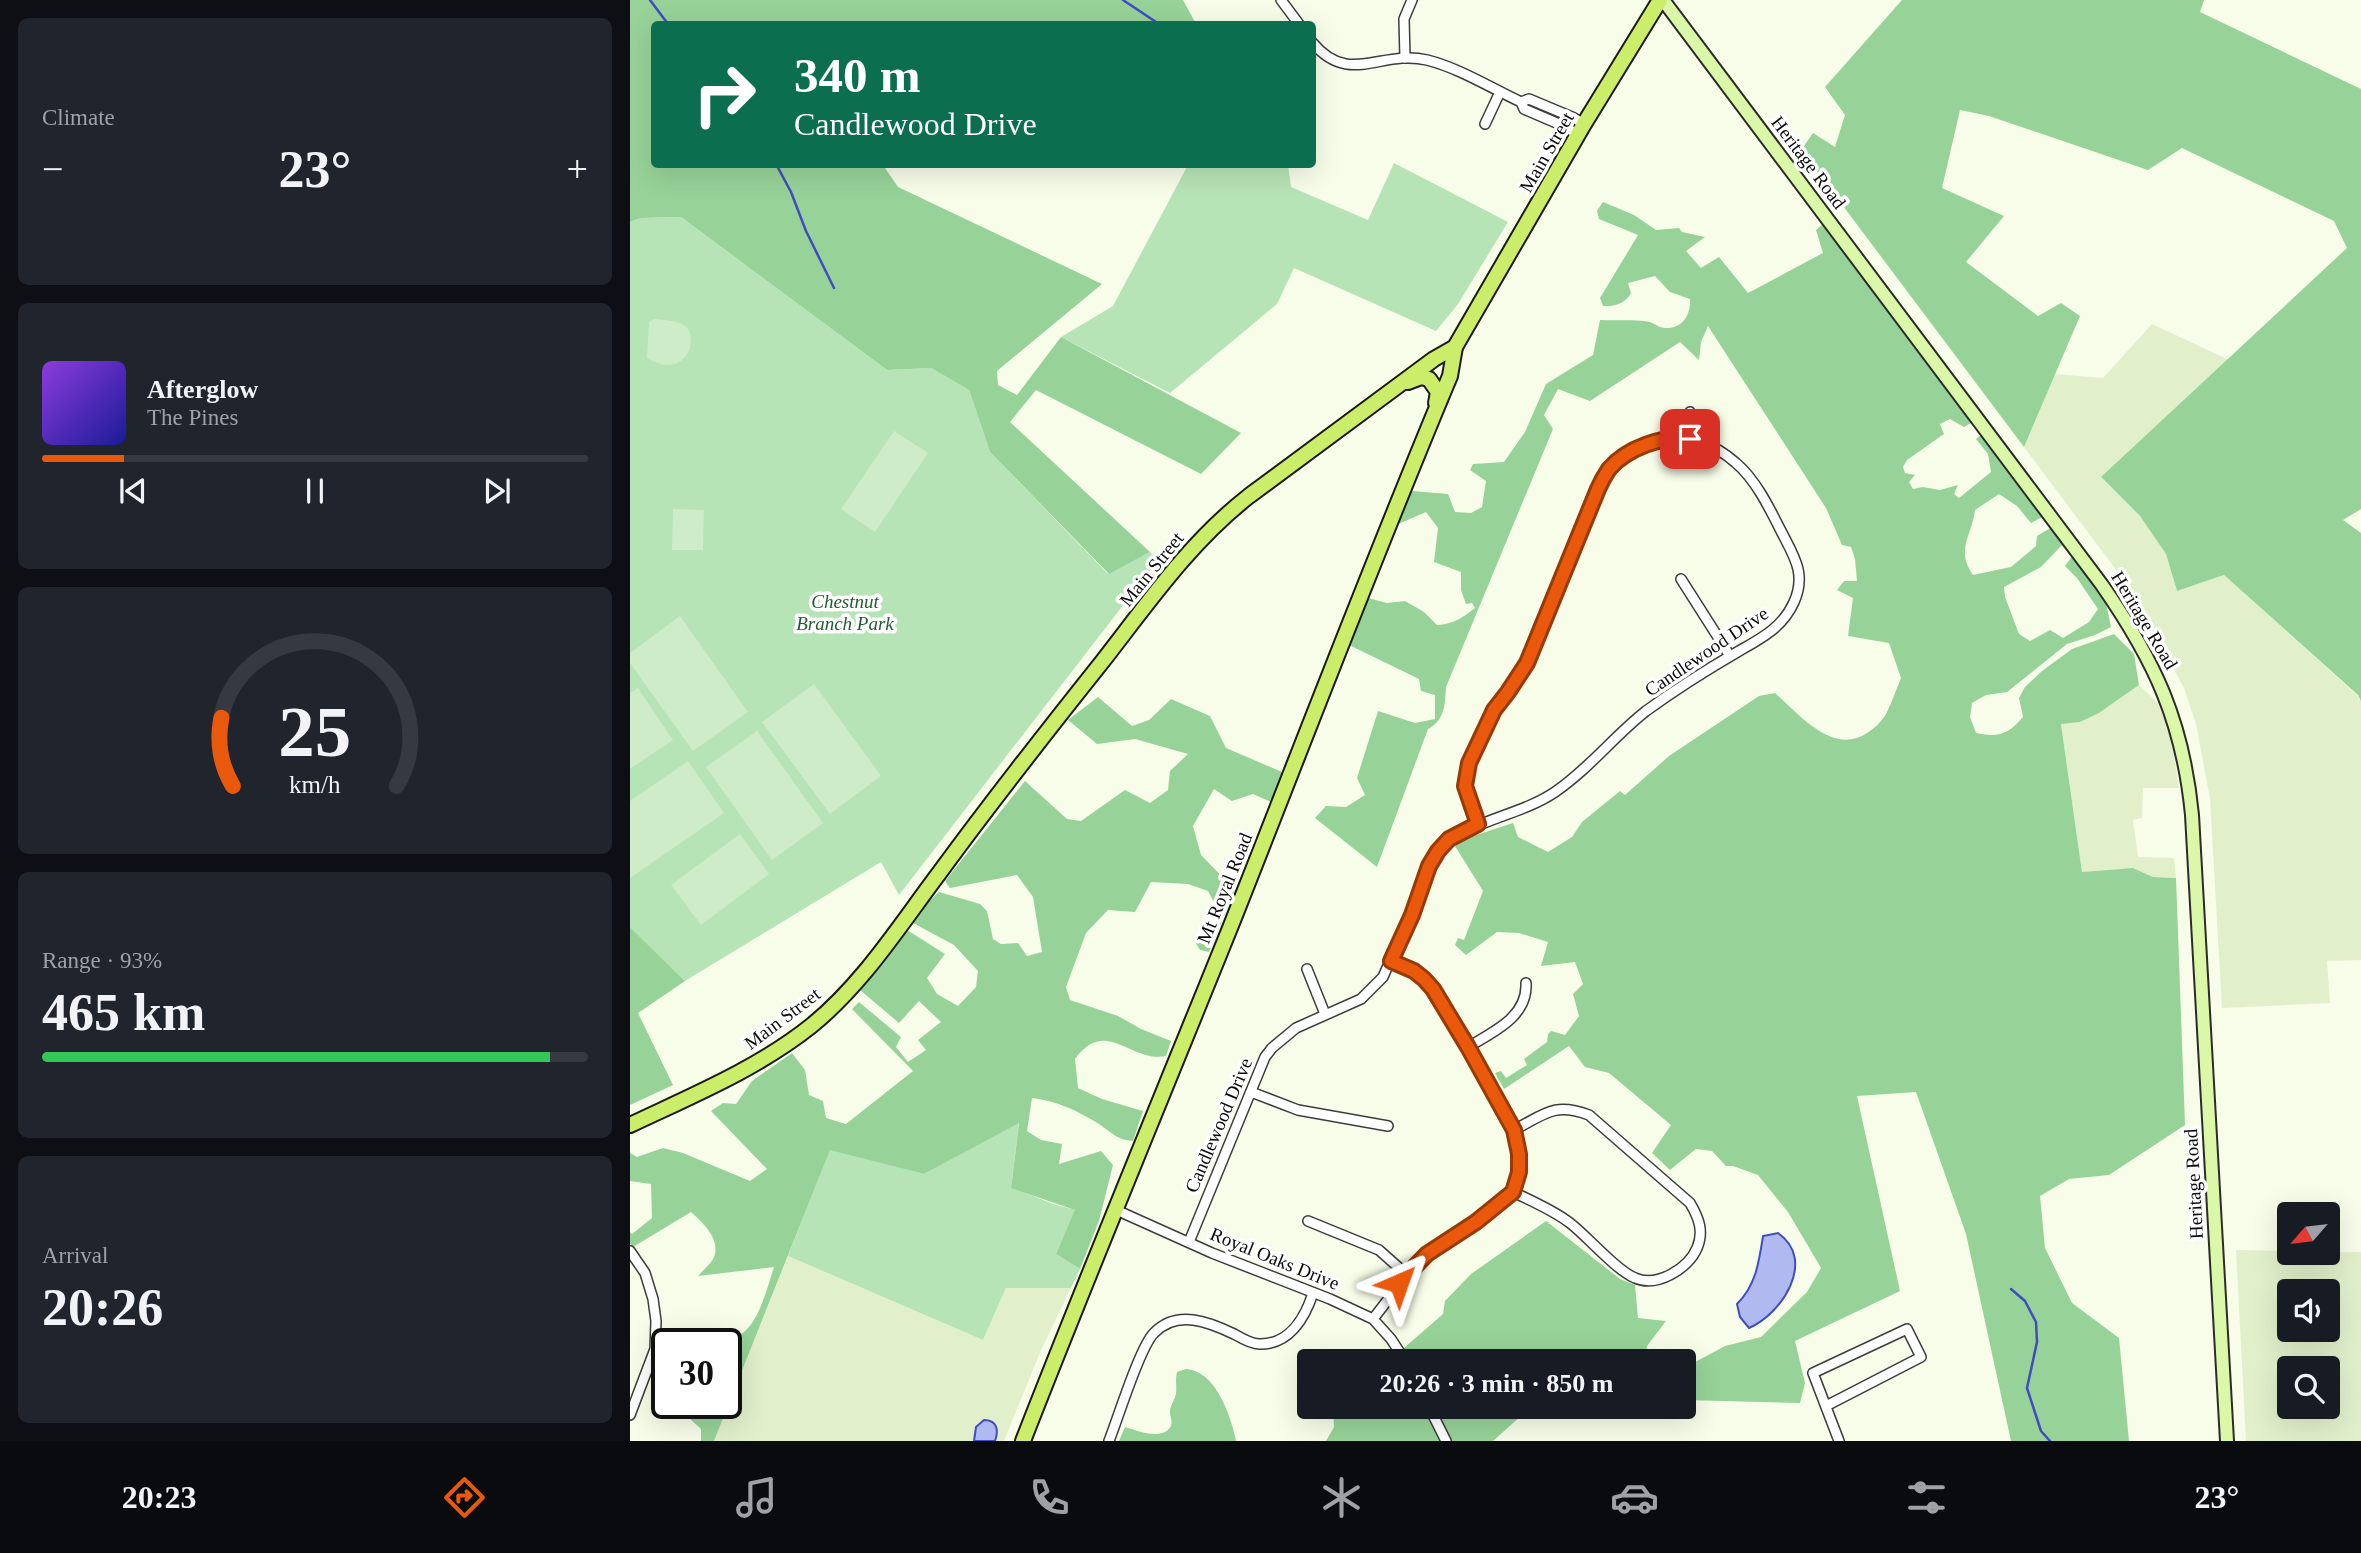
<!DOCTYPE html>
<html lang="en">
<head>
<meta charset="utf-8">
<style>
  :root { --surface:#171b24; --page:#20242c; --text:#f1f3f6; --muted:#9ea1a6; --line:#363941; --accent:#ea580c }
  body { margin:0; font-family:Georgia,serif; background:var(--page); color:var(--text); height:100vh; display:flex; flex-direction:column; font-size:26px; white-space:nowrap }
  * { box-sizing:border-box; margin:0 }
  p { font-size:23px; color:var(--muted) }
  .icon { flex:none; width:38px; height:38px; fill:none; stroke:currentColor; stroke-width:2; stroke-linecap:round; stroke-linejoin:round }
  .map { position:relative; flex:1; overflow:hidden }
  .side { display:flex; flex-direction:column; gap:18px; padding:18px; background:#0d0f14; width:630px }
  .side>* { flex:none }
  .banner { position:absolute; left:21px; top:21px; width:665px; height:147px; border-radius:7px; box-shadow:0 7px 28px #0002; background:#0b6e4f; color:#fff; overflow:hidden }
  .needle { width:46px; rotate:242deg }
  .fabs { position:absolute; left:1647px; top:1202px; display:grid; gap:14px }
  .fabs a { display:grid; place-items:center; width:63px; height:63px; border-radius:7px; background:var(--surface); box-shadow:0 7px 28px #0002; font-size:35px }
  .speed { position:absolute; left:21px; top:1328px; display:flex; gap:14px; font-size:35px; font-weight:700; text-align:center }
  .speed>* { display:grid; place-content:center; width:91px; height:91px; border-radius:50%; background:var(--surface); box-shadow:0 7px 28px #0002; line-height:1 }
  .speed .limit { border:4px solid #111; border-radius:10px; background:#fff; color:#111 }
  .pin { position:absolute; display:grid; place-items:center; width:60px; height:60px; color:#fff; margin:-30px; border-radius:14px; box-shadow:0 4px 10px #0006 }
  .me { position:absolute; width:77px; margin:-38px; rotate:43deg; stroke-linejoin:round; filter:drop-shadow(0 0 5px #0008) }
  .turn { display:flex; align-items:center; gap:24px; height:147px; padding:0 28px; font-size:32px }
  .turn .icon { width:91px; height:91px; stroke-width:2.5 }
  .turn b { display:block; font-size:49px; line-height:60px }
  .big { font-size:52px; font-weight:700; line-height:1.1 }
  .side .tile { flex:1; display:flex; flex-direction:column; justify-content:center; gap:10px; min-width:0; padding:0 24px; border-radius:10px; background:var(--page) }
  .side .dial { align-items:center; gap:0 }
  .dial svg { height:182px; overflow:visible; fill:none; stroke:var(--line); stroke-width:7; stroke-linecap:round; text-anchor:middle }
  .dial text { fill:var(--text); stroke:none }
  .song { display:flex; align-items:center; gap:21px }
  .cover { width:84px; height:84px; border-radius:10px; background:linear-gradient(135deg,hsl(270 70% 55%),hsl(240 70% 35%)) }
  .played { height:7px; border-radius:4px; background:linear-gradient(90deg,var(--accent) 15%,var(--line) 15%) }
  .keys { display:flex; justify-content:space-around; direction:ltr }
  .heat { display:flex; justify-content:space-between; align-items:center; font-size:38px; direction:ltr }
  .charge { height:10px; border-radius:5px; background:linear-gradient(90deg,#34c759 93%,var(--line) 0) }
  .trip { position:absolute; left:667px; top:1349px; width:399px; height:70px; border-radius:7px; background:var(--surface); box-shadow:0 7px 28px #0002; font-weight:700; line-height:70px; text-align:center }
  .tabs { display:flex; height:112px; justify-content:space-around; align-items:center; background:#090b0e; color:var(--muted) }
  .tabs .icon { width:49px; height:49px }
  .tabs .on { color:var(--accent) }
  .tabs b { font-size:32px; color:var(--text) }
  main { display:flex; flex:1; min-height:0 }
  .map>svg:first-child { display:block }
</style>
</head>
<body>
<main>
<section class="side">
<div class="tile"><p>Climate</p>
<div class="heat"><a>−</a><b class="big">23°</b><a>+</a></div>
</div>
<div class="tile">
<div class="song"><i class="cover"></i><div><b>Afterglow</b><p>The Pines</p></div></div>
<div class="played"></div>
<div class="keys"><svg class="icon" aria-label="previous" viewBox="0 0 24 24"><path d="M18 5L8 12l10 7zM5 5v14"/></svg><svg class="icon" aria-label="pause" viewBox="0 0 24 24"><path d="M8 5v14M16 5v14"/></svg><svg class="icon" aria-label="next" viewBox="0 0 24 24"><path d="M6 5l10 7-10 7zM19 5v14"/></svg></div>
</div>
<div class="tile dial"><svg viewBox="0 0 100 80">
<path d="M14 69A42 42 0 1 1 86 69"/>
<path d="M14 69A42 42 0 0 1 9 39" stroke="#ea580c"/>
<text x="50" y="56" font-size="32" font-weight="700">25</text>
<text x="50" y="72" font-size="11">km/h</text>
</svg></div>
<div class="tile"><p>Range · 93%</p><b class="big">465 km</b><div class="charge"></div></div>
<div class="tile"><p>Arrival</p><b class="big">20:26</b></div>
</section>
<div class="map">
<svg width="1731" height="1441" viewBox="0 0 1731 1441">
  <rect width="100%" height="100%" fill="#f7fde8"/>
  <g fill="#e1f0cb" fill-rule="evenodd">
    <path d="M 1522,324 L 1599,360 L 1471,478 L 1510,516 L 1536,554 L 1547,591 L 1594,575 L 1728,696 L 1731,701 L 1731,960 L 1697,961 L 1700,1003 L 1592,1008 L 1580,799 L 1566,724 L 1554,688 L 1499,587 L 1394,447 L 1425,374 L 1473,378 Z"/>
    <path d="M 1509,685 L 1528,703 L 1541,736 L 1549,788 L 1513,788 L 1512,818 L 1503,820 L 1508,857 L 1544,858 L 1546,878 L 1523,877 L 1503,868 L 1452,872 L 1431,723 L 1450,722 L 1469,713 Z"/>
    <path d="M 1606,1250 L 1659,1251 L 1659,1253 L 1731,1252 L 1731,1441 L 1616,1441 ZM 1659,1292 L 1698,1292 L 1698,1330 L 1659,1330 ZM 1698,1368 L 1698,1407 L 1659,1407 L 1659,1368 Z"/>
    <path d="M 158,1256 L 353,1340 L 376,1288 L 441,1288 L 411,1350 L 374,1441 L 84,1441 Z"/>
  </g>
  <g fill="#b7e4b6">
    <path d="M 764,163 L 878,222 L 828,304 L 806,331 L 664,268 L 647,304 L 540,393 L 431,337 L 483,306 L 558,165 L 658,165 L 661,187 L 738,220 Z"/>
    <path d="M 51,217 L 257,370 L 301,368 L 339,390 L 360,452 L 478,574 L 520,552 L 528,560 L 269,895 L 251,862 L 55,981 L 0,927 L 0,222 L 11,218 Z"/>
    <path d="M 389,1122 L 381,1187 L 423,1204 L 446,1210 L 426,1254 L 450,1269 L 441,1288 L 376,1288 L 353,1340 L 158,1256 L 200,1149 L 294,1174 Z"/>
  </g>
  <g fill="#97d399">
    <path d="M 0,0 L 553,0 L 566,24 L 24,24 L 24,164 L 253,165 L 268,187 L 472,284 L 367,371 L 368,385 L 387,395 L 431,337 L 611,433 L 571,474 L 406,390 L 380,422 L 520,552 L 479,574 L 360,452 L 339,390 L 301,368 L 257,370 L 51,217 L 11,218 L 0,222 Z"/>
    <path d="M 1272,0 L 1574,0 L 1570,12 L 1731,89 L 1731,509 L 1713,520 L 1731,533 L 1731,701 L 1728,695 L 1594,575 L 1547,591 L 1536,554 L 1510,516 L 1471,477 L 1717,248 L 1704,221 L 1552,148 L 1518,170 L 1359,116 L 1330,110 L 1312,188 L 1374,216 L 1336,262 L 1408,316 L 1431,303 L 1450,316 L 1394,447 L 1171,150 L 1183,133 L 1205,147 L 1215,115 L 1195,87 Z"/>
    <path d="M 973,202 L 1004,215 L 1026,230 L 1049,228 L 1052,232 L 1075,237 L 1056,251 L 1071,268 L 1089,257 L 1118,293 L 1193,253 L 1186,230 L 1194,223 L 1343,422 L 1334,427 L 1320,419 L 1310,424 L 1314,434 L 1277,460 L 1273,467 L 1275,473 L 1285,475 L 1279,482 L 1283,489 L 1293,487 L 1310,490 L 1328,485 L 1324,494 L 1329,498 L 1361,472 L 1358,454 L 1346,439 L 1352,434 L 1414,516 L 1401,523 L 1387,506 L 1369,494 L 1345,510 C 1342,536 1325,549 1343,575 L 1381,567 L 1406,546 L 1407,536 L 1422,527 L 1434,543 L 1411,567 L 1374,587 L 1375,597 L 1389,634 L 1400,641 L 1420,630 L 1433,638 L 1459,622 L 1468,609 L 1447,578 L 1435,566 L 1443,555 L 1475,598 L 1481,627 L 1465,635 L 1437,644 L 1377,692 L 1356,695 L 1342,703 L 1340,717 L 1346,733 C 1368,738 1379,734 1393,717 L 1389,698 L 1395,687 L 1412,671 L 1442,649 L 1484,634 L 1504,654 L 1509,685 L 1469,713 L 1450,722 L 1431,724 L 1452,872 L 1503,868 L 1523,877 L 1546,878 L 1555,1125 L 1479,1175 L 1439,1179 L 1410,1196 L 1415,1248 L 1442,1303 L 1489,1338 L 1499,1441 L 1381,1441 L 1336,1234 L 1286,1092 L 1227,1096 L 1270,1291 L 1165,1341 L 1175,1383 L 1170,1403 L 1054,1400 L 1054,1368 L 1095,1346 L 1131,1337 L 1177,1292 L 1191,1268 L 1158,1212 L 1128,1175 L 1103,1166 L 1096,1166 L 1082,1151 L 1066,1149 L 1040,1170 L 1022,1153 L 1041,1125 L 979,1073 L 955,1067 L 939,1046 L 874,1089 L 865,1073 L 871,1071 L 876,1078 L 897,1065 L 894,1059 L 917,1042 L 918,1034 L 921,1031 L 935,1035 L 949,1016 L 943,994 L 953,984 L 945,962 L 911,966 L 918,942 L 889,933 L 867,932 L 836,955 L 825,945 L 828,938 L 834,940 L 853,891 L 825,846 L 837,838 L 883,823 L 888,837 L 918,852 L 942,837 L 952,822 L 990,791 L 995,795 L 1039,756 L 1129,696 L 1145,693 C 1169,714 1203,756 1237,733 C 1244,729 1252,721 1256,714 C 1262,702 1266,690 1271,678 L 1259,643 L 1218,636 L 1223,598 L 1207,590 L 1214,581 L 1227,581 L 1225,559 L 1221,547 L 1212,545 L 1196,508 L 1078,326 L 1071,342 L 1069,360 L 1050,342 L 960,401 L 928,389 L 914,415 L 923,429 L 816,687 C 815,704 815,720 798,729 L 747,867 L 685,818 L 696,806 L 716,807 L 735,795 L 727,778 L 748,711 L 785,723 L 805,719 L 805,695 L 791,691 L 789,679 L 719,645 L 738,598 L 757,603 L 775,601 L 794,612 L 807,625 C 824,624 832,618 845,608 L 842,603 L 836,604 L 831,590 L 831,572 L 804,562 L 808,528 L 796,512 L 766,525 L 782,491 L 818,494 L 825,512 L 841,513 L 852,507 L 856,481 L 840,470 L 843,464 L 874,462 L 895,432 L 916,384 L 963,355 L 970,320 C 986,321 1004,319 1020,322 C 1025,324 1030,328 1035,328 C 1053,329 1061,314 1060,299 L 1040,292 L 1025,276 L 998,283 L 1001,293 C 996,303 985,307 973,306 L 970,298 L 1008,235 L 969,219 L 967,211 Z"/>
    <path d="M 468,697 L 502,726 L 519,720 L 541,699 L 580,716 L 596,748 L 652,772 L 641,802 L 623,794 L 602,801 L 584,789 L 563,826 L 571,855 L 605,890 L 579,952 L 570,950 L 564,940 C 584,940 584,925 588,910 L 578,891 L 558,884 L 521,882 L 505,912 L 478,910 L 456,933 L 436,987 L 440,1000 L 488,1016 L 511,1029 L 541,1041 L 536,1056 C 500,1063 476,1016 445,1059 L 448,1088 L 472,1099 L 513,1111 L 503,1141 C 487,1140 482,1133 469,1124 C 448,1111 427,1101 402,1098 L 397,1131 L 411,1140 L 432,1144 L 429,1164 L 471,1151 L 483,1165 L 469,1221 L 450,1269 L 426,1254 L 445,1210 L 381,1188 L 389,1123 L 294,1174 L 200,1150 L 84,1441 L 71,1441 L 71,1429 L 60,1419 L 52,1404 L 96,1404 L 96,1344 L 84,1344 L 83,1341 C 92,1336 100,1338 109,1335 C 128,1327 138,1285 144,1267 L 68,1276 C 73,1270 81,1264 84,1257 C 91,1239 72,1222 61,1212 L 3,1247 L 0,1244 L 0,1232 L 2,1234 L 22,1218 L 21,1184 L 0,1181 L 0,1153 L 7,1157 L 33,1148 L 53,1153 L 120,1181 L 137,1169 L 81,1111 L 93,1103 L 106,1104 L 122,1081 L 162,1053 L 175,1070 L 179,1095 L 193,1101 L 196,1118 L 216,1124 L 283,1071 L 222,1009 L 229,1002 L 271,1037 L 266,1047 L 278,1062 L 296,1050 L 288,1040 L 311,1022 L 289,1001 L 269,1023 L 230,990 L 277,930 L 315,954 L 297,978 L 307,994 L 328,1006 L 346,987 L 348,971 L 324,945 L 283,923 L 294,906 L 309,892 L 350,904 L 357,911 L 363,939 L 371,944 L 388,943 L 397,956 L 412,952 L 403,897 L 387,875 L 320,888 L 315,881 L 395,781 L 437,819 L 451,821 L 495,790 L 520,803 L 538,790 L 540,771 L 558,754 L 505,739 L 467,744 L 438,720 Z"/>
    <path d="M 0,927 L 55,981 L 8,1013 L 43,1085 L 0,1105 Z"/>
    <path d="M 916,1221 L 990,1279 L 1005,1285 L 1008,1318 L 1036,1321 L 1017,1346 L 1015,1361 L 713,1362 L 717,1350 C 733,1348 747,1351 759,1361 L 813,1314 L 815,1301 L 841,1274 Z"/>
    <path d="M 556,1369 C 586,1371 601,1416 606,1441 L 489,1441 L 495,1427 C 508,1431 533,1441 541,1426 C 543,1420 539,1415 540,1410 C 541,1404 545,1399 546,1394 C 547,1387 545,1380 547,1372 Z"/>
    <path d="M 703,1407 L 901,1407 L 863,1441 L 696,1441 L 704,1427 Z"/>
  </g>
  <g fill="#cdecc7">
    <path d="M 24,319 C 33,320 45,320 52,324 C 72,333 58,383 17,358 L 19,322 Z"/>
    <path d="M 264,431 L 298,453 L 245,532 L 211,509 Z"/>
    <path d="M 43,509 L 74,510 L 73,550 L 42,550 Z"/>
    <path d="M 50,616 L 118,712 L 63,751 L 0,663 L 0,653 Z"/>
    <path d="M 184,684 L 251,776 L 200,814 L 132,722 Z"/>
    <path d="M 8,688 L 43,740 L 0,769 L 0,693 Z"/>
    <path d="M 127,731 L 193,823 L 142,860 L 76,767 Z"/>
    <path d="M 58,761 L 94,813 L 0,878 L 0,801 Z"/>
    <path d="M 110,834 L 139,874 L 71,925 L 41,885 Z"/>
  </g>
  <g fill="#b1baf0" stroke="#3f4dc1" stroke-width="2">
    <path d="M 1148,1233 C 1187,1260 1152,1314 1119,1328 L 1110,1317 L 1107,1304 C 1126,1285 1129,1262 1133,1236 Z"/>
    <path d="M 354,1420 C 367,1420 369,1430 365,1441 L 344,1441 L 346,1427 Z"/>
  </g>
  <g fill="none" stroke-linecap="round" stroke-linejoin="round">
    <g stroke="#3f4dc1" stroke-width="2.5">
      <path d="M 20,0 L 38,24"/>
      <path d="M 493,0 L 529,24"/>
      <path d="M 146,164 L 161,192 L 176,231 L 204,288"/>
      <path d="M 1381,1289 L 1395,1301 L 1406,1322 L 1407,1342 L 1397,1388 L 1411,1431 L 1420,1441"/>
    </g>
    <g stroke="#3d3d3d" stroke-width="12">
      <g id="street">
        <path d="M 651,0 L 669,24"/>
        <path d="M 682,42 C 719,87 751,49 797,60 C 829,68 861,88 891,102 L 894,109 L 936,127 L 948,135"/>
        <path d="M 775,58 L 774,19 L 782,0"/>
        <path d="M 891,102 L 899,99 L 942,117 L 954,124"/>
        <path d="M 855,124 L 870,92"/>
        <path d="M 1055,438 L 1060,412"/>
        <path d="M 1051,579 L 1100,656"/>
        <path d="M 677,969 L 695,1014"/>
        <path d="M 838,1047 C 863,1032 898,1017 896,983"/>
        <path d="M 621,1092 L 668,1110 L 758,1126"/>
        <path d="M 883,1192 C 902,1201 923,1210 940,1223 C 958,1237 986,1270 1005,1278 C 1027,1288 1059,1268 1067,1248 C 1074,1232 1069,1218 1060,1203 L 959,1115 C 924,1102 915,1114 884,1130"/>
        <path d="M 484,1209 L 582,1253 L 700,1299 L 743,1319 L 761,1339 L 776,1362"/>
        <path d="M 678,1221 L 749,1250 L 776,1274"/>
        <path d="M 559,1242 L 635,1057 L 642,1048 L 666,1028 L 731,999 L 753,977 L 808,851 C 840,819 888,817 925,792 C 959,769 984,736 1016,711 C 1046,689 1078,669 1109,651 C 1132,638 1153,627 1164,602 C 1177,573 1163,555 1150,529 C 1139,507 1125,479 1106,463 C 1058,420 999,436 968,489 L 897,663 L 864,710 L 839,763 L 835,786 L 848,824"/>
        <path d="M 0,1251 L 15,1273 L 23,1299 L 26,1321 L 25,1349 L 0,1415"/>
        <path d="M 743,1319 L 787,1262 L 811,1243 L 846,1222 L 883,1192 L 887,1185 L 890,1164 L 884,1130 L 838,1047 L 803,989 L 794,979 L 761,961"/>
        <path d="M 1196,1406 L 1291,1357 L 1277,1329 L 1183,1373 L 1209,1441"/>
        <path d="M 799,1407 L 816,1441"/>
        <path d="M 479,1441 C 488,1418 510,1347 524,1333 C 547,1309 579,1322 604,1334 C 611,1338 621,1344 629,1344 C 659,1345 675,1318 683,1293"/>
      </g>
    </g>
    <g stroke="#2c2c2c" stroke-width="16">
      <path id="secondary" d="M 1033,0 L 1472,585 C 1525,661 1553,722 1562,815 L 1597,1441"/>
    </g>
    <g stroke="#1b1b1b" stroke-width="18">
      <g id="primary">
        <path d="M 778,382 L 791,377 L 799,379 L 808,392 L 806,403"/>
        <path d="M 0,1125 C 61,1096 127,1069 181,1026 C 233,984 270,925 310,872 C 362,801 417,731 472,662 C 518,603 560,542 619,496 L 804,359 L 825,347 L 954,124 L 1030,0"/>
        <path d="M 393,1441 C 460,1269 531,1099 600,928 C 673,744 743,559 820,376 L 825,347"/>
      </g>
    </g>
    <use href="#street" stroke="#fff" stroke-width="9"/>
    <use href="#secondary" stroke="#daf8a8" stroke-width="12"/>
    <use href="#primary" stroke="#cced69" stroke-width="14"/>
  </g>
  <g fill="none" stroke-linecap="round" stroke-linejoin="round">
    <g stroke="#983908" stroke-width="18">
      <path id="route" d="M 769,1283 L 797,1254 L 846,1222 L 883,1192 L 889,1172 L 889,1154 L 884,1130 L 838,1047 L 803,989 L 794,979 L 784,971 L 761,961 L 782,915 L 799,866 L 808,851 L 819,839 L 848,824 L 835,786 L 839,763 L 864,710 L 878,692 L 897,663 L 968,489 C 971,482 975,475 979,469 C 997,448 1033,435 1060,439"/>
    </g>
    <use href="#route" stroke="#ea580c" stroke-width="12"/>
  </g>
  <g text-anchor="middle" stroke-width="7" stroke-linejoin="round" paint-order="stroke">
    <g font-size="19" fill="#0a0a0a" stroke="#fff">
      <text transform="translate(916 152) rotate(-60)" y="7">Main Street</text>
      <text transform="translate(1179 162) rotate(53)" y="7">Heritage Road</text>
      <text transform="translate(521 569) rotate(-51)" y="7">Main Street</text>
      <text transform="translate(1515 620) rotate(59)" y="7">Heritage Road</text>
      <text transform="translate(1076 651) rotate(-34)" y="7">Candlewood Drive</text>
      <text transform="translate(594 888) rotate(-68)" y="7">Mt Royal Road</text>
      <text transform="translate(152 1018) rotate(-37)" y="7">Main Street</text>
      <text transform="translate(588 1125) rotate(-67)" y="7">Candlewood Drive</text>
      <text transform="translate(1563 1184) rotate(-93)" y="7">Heritage Road</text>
      <text transform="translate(645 1258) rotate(22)" y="7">Royal Oaks Drive</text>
    </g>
    <g font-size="19" font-style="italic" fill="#215b31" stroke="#fff">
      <text x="215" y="608">Chestnut<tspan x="215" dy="22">Branch Park</tspan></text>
    </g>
  </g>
</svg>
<div class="fabs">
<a><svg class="needle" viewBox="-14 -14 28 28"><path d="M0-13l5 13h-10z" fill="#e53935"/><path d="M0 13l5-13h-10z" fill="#9ea1a6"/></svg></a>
<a><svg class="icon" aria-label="sound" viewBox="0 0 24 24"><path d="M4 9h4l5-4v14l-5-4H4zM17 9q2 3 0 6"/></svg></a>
<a><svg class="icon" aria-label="search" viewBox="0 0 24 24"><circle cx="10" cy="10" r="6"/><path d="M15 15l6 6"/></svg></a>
</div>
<div class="speed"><div class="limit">30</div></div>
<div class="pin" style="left:1060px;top:439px;background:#d93025"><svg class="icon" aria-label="arrive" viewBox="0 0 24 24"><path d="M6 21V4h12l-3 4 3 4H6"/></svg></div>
<svg class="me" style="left:769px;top:1283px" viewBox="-20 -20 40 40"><path d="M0-17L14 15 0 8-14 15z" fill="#ea580c" stroke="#fff" stroke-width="4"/></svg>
<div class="trip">20:26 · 3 min · 850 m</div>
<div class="banner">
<div class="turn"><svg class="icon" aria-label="right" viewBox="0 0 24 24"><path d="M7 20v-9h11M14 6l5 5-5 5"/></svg><div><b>340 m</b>Candlewood Drive</div></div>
</div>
</div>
</main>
<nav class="tabs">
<b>20:23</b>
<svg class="icon on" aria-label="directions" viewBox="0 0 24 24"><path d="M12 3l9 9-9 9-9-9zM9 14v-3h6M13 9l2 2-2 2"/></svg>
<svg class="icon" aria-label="music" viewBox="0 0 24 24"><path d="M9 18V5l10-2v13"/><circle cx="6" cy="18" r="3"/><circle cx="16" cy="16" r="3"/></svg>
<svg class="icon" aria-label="phone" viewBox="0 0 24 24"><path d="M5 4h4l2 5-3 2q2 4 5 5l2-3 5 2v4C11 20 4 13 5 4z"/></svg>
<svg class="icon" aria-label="climate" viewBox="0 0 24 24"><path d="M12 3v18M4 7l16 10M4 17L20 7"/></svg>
<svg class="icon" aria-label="car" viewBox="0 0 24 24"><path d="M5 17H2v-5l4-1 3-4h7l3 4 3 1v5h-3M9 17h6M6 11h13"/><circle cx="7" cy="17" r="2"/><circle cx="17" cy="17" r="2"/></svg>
<svg class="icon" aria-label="filters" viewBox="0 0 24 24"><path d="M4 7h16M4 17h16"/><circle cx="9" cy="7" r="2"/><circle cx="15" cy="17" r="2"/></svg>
<b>23°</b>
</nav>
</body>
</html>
